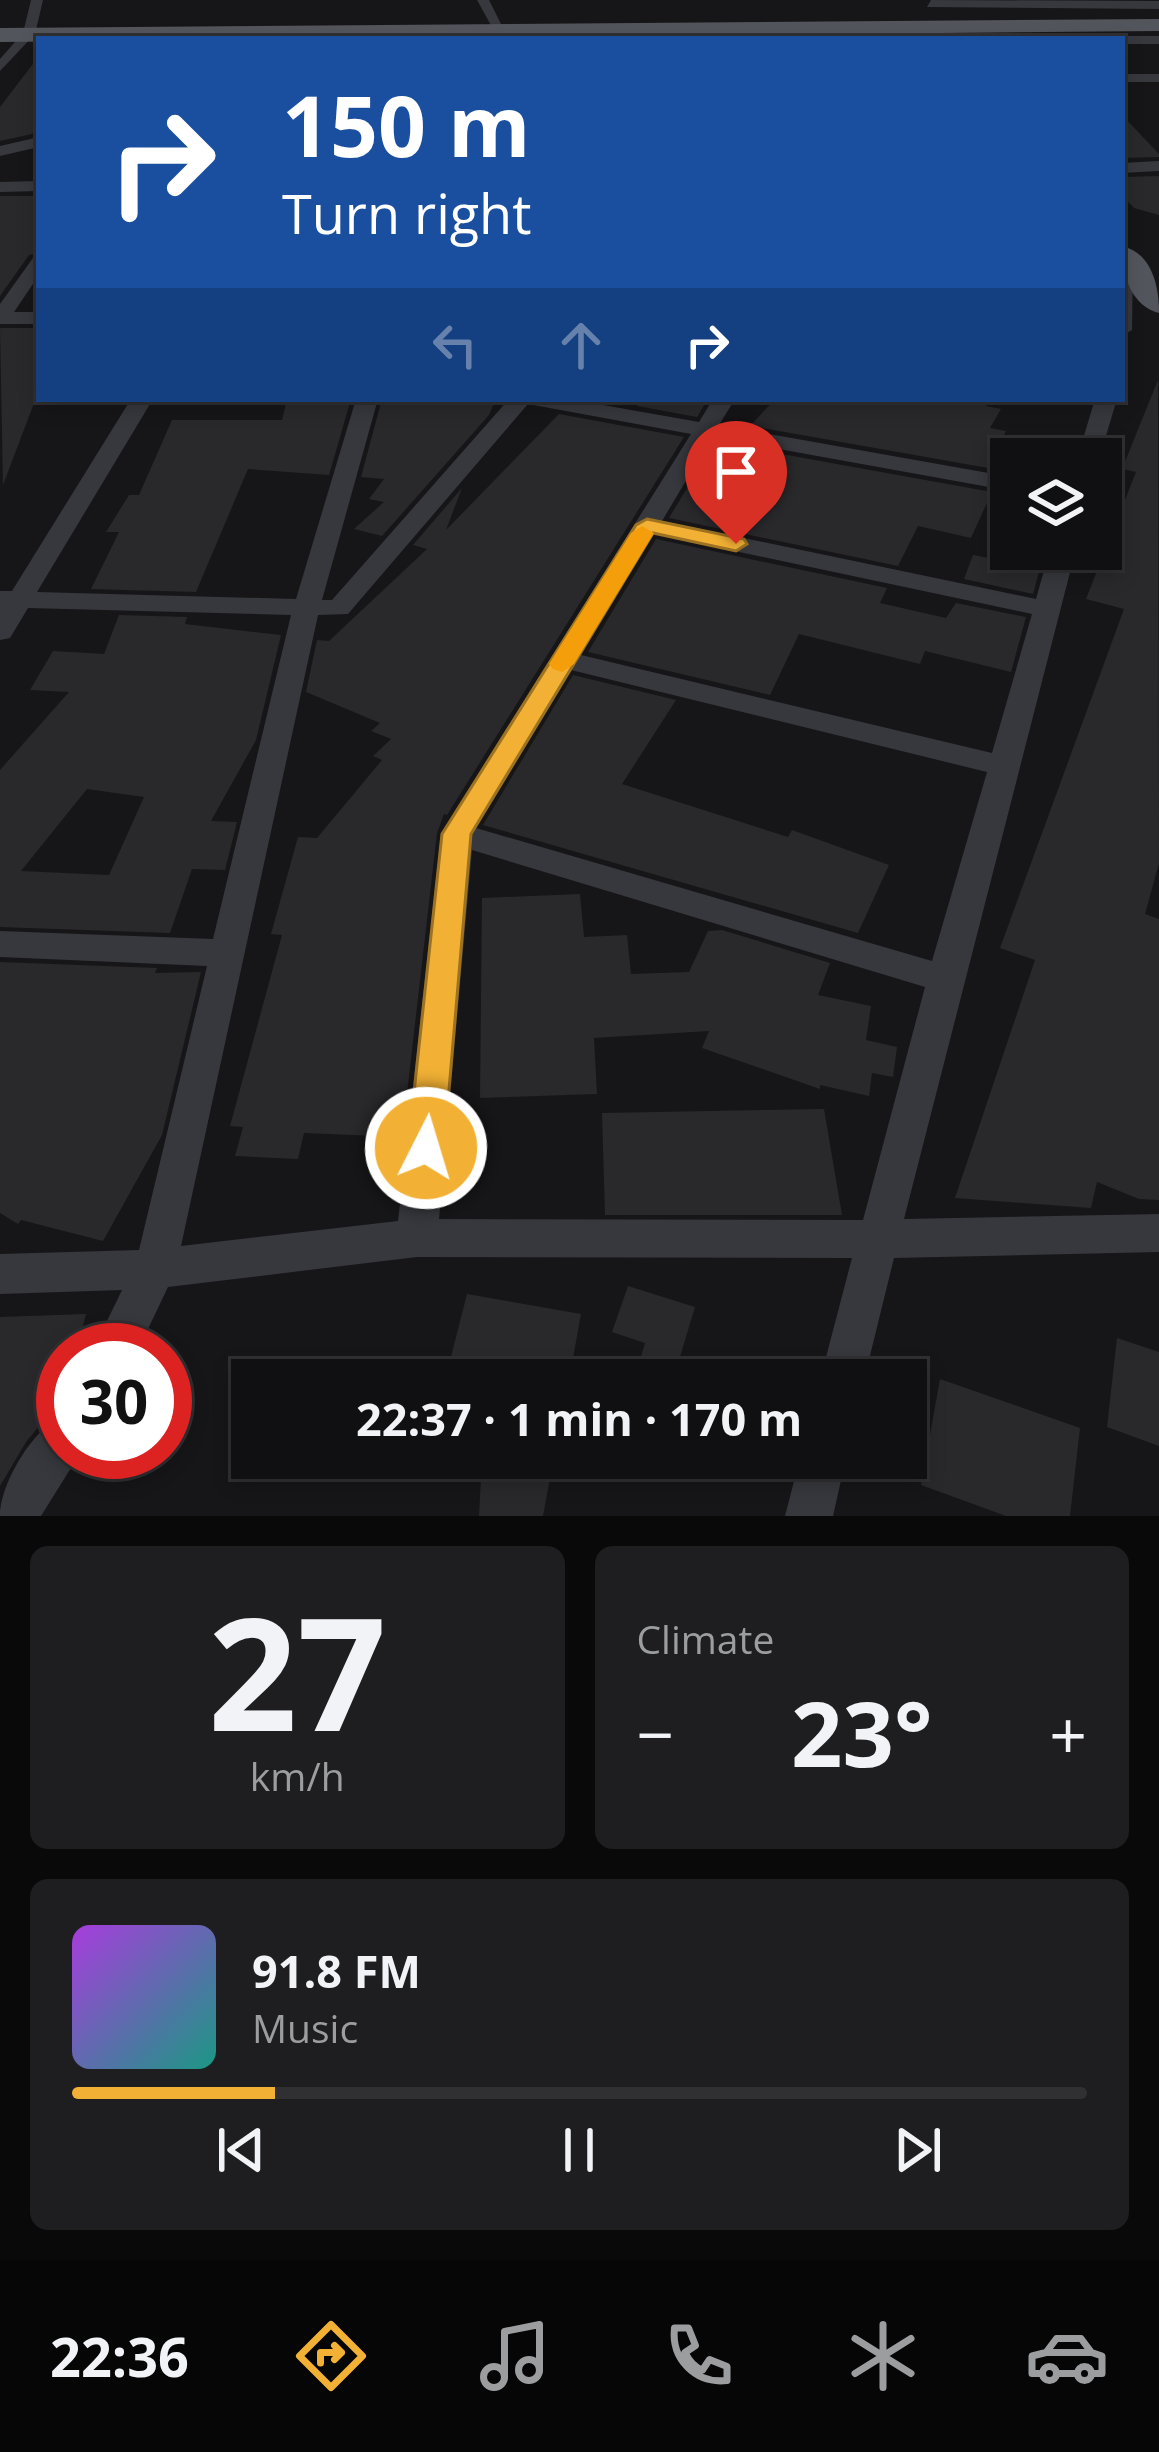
<!DOCTYPE html>
<html lang="en">
<head>
<meta charset="utf-8">
<style>
  :root { --surface:#101012; --page:#1e1e20; --text:#f1f3f6; --muted:#9c9d9f; --line:#303032; --accent:#f2b134 }
  body { margin:0; font-family:"Open Sans",sans-serif; background:var(--page); color:var(--text); height:100vh; display:flex; flex-direction:column; font-size:45px; white-space:nowrap }
  * { box-sizing:border-box; margin:0 }
  p { font-size:39px; color:var(--muted) }
  .icon { flex:none; width:66px; height:66px; fill:none; stroke:currentColor; stroke-width:2; stroke-linecap:round; stroke-linejoin:round }
  .map { position:relative; height:1516px; overflow:hidden }
  .sheet { display:flex; flex-direction:column; gap:30px; padding:30px; background:#09090a; flex:1 }
  .sheet>* { flex:none }
  .hud { position:absolute; left:36px; top:36px; width:1089px; height:366px; border-radius:0px; box-shadow:0 6px 18px #0003,0 0 0 3px var(--line); background:#1a4fa0; color:#fff; overflow:hidden }
  .buttons { position:absolute; left:990px; top:438px; display:grid; gap:24px }
  .buttons a { display:grid; place-items:center; width:132px; height:132px; border-radius:0px; background:var(--surface); box-shadow:0 6px 18px #0003,0 0 0 3px var(--line); font-size:60px }
  .speed { position:absolute; left:36px; top:1323px; display:flex; gap:24px; font-size:60px; font-weight:700; text-align:center }
  .speed>* { display:grid; place-content:center; width:156px; height:156px; border-radius:50%; background:var(--surface); box-shadow:0 6px 18px #0003,0 0 0 3px var(--line); line-height:1 }
  .speed .limit { border:18px solid #d22; background:#fff; color:#111 }
  .pin { position:absolute; display:grid; place-items:center; width:102px; height:102px; color:#fff; margin:-123px -51px; border-radius:50% 50% 50% 0; rotate:-45deg; box-shadow:0 0 12px #0007 }
  .pin .icon { rotate:45deg }
  .me { position:absolute; width:132px; margin:-66px; rotate:5deg; stroke-linejoin:round; filter:drop-shadow(0 0 9px #0008) }
  .turn { display:flex; align-items:center; gap:42px; height:252px; padding:0 48px; font-size:54px }
  .turn .icon { width:156px; height:156px; stroke-width:2.5 }
  .turn b { display:block; font-size:84px; line-height:102px }
  .lanes { display:flex; align-items:center; height:114px; padding:0 48px; background:#0003; justify-content:center; gap:60px; direction:ltr }
  .lanes .off { opacity:.35 }
  .big { font-size:90px; font-weight:700; line-height:1.1 }
  .sheet .tile { flex:1; display:flex; flex-direction:column; justify-content:center; gap:18px; min-width:0; padding:0 42px; border-radius:18px; background:var(--page) }
  .sheet .dial { align-items:center; gap:0 }
  .dial b { font-size:156px; line-height:1 }
  .song { display:flex; align-items:center; gap:36px }
  .cover { width:144px; height:144px; border-radius:18px; background:linear-gradient(135deg,hsl(280 70% 55%),hsl(170 70% 35%)) }
  .played { height:12px; border-radius:6px; background:linear-gradient(90deg,var(--accent) 20%,var(--line) 20%) }
  .keys { display:flex; justify-content:space-around; direction:ltr }
  .heat { display:flex; justify-content:space-between; align-items:center; font-size:66px; direction:ltr }
  .sheet .tiles { flex:1; display:grid; gap:30px; grid-template-columns:1fr 1fr }
  .tile:last-child { grid-column:span 2 }
  .trip { position:absolute; left:231px; top:1359px; width:696px; height:120px; border-radius:0px; background:var(--surface); box-shadow:0 6px 18px #0003,0 0 0 3px var(--line); font-weight:700; line-height:120px; text-align:center }
  .tabs { display:flex; height:192px; justify-content:space-around; align-items:center; background:#060607; color:var(--muted) }
  .tabs .icon { width:84px; height:84px }
  .tabs .active { color:var(--accent) }
  .tabs b { font-size:54px; color:var(--text) }
  .map>svg:first-child { display:block }
</style>
</head>
<body>
<div class="map">
<svg width="1159" height="1516" viewBox="0 0 1159 1516">
  <rect width="100%" height="100%" fill="#161618"/>
  <g fill="#29292c" fill-rule="evenodd">
    <path d="M 39,56 L 39,123 L 32,134 L 0,141 L 0,107 Z"/>
    <path d="M 1122,115 L 1159,154 L 1159,157 L 1122,158 Z"/>
    <path d="M 1159,176 L 1159,215 L 1134,208 L 1122,195 L 1122,177 Z"/>
    <path d="M 0,196 L 39,196 L 39,253 L 29,255 L 0,296 Z"/>
    <path d="M 0,328 L 39,328 L 39,390 L 3,485 Z"/>
    <path d="M 1158,380 L 1159,863 L 1145,914 L 1159,919 L 1159,1200 L 1139,1199 L 1097,1182 L 1091,1208 L 955,1198 L 1035,960 L 1000,948 L 1124,609 L 1086,599 L 1136,472 L 1122,469 Z"/>
    <path d="M 287,399 L 351,399 L 329,475 L 248,469 L 196,592 L 91,589 L 119,532 L 106,532 L 129,495 L 139,495 L 172,420 L 282,420 Z"/>
    <path d="M 382,399 L 494,403 L 489,415 L 382,536 L 354,529 L 384,502 L 369,499 L 384,479 L 361,477 Z"/>
    <path d="M 643,399 L 708,399 L 697,417 L 637,406 Z"/>
    <path d="M 775,399 L 990,399 L 986,406 L 1001,409 L 990,428 L 1006,431 L 988,468 L 750,426 Z"/>
    <path d="M 559,414 L 684,437 L 447,815 L 444,814 L 437,833 L 402,1137 L 304,1133 L 298,1159 L 235,1156 L 243,1127 L 230,1126 L 282,935 L 271,934 L 298,837 L 317,838 L 382,760 L 373,756 L 391,739 L 371,731 L 380,723 L 306,692 L 317,640 L 329,641 L 427,549 L 413,545 L 462,488 L 446,530 Z"/>
    <path d="M 713,445 L 709,469 L 732,445 L 992,492 L 971,538 L 918,526 L 898,566 L 669,518 Z"/>
    <path d="M 656,539 L 887,588 L 880,603 L 946,618 L 956,603 L 1026,617 L 1011,672 L 925,651 L 920,664 L 799,634 L 770,695 L 588,652 Z"/>
    <path d="M 973,555 L 1040,568 L 1033,594 L 964,579 Z"/>
    <path d="M 119,615 L 187,617 L 185,624 L 281,635 L 256,740 L 211,821 L 237,822 L 225,870 L 192,869 L 170,933 L 0,927 L 0,770 L 69,692 L 30,690 L 53,651 L 104,654 ZM 87,789 L 144,797 L 109,875 L 21,871 Z"/>
    <path d="M 573,675 L 676,700 L 622,784 L 788,837 L 792,830 L 889,865 L 858,933 L 483,825 Z"/>
    <path d="M 580,894 L 584,937 L 627,935 L 631,974 L 689,972 L 708,931 L 722,930 L 830,963 L 818,995 L 871,1006 L 866,1040 L 897,1047 L 893,1077 L 872,1073 L 869,1096 L 820,1085 L 820,1089 L 702,1048 L 709,1031 L 594,1038 L 597,1094 L 480,1098 L 482,898 Z"/>
    <path d="M 0,962 L 157,968 L 155,973 L 201,972 L 162,1135 L 103,1241 L 21,1220 L 18,1224 L 0,1213 Z"/>
    <path d="M 824,1109 L 842,1215 L 605,1215 L 602,1113 Z"/>
    <path d="M 628,1286 L 695,1307 L 673,1380 L 634,1380 L 645,1343 L 612,1332 Z"/>
    <path d="M 467,1294 L 581,1314 L 569,1380 L 445,1380 Z"/>
    <path d="M 86,1314 L 77,1349 L 63,1350 L 63,1397 L 26,1442 L 0,1486 L 0,1317 Z"/>
    <path d="M 1117,1338 L 1159,1352 L 1159,1446 L 1107,1427 Z"/>
    <path d="M 940,1379 L 1080,1428 L 1070,1516 L 1006,1516 L 921,1485 Z"/>
    <path d="M 481,1478 L 550,1478 L 543,1516 L 479,1516 Z"/>
  </g>
  <g fill="none" stroke-linecap="round" stroke-linejoin="round">
    <g fill="#37383d" fill-rule="evenodd">
      <path d="M 31,0 L 43,0 L 35,34 L 0,71 L 0,59 L 23,33 Z"/>
      <path d="M 477,0 L 489,0 L 508,38 L 498,38 Z"/>
      <path d="M 931,0 L 1159,1 L 1159,9 L 927,7 Z"/>
      <path d="M 1122,36 L 1159,36 L 1159,44 L 1122,44 L 1122,39 L 1116,39 Z"/>
      <rect x="1122" y="74" width="37" height="8"/>
      <path d="M 39,137 L 39,147 L 0,156 L 0,146 Z"/>
      <path d="M 1159,161 L 1159,171 L 1122,173 L 1122,163 Z"/>
      <path d="M 39,181 L 39,191 L 0,192 L 0,182 Z"/>
      <path d="M 1122,253 L 1133,258 L 1132,330 L 1122,336 Z"/>
      <path d="M 39,257 L 39,275 L 14,312 L 39,312 L 39,324 L 0,324 L 0,304 L 33,258 Z"/>
      <path d="M 131,399 L 153,399 L 37,592 L 296,599 L 356,399 L 378,399 L 322,600 L 332,600 L 509,399 L 569,399 L 699,422 L 713,399 L 735,399 L 719,425 L 1011,477 L 1011,491 L 712,437 L 662,521 L 1036,599 L 1050,549 L 1076,549 L 904,1219 L 1159,1214 L 1159,1252 L 894,1258 L 864,1380 L 820,1380 L 852,1258 L 417,1257 L 168,1287 L 138,1350 L 93,1350 L 122,1290 L 0,1294 L 0,1254 L 139,1250 L 207,966 L 0,957 L 0,931 L 213,939 L 291,615 L 28,608 L 10,638 L 0,640 L 0,591 L 12,591 ZM 528,404 L 691,434 L 441,834 L 398,1221 L 181,1246 L 318,615 L 348,614 ZM 654,534 L 1032,614 L 992,753 L 581,655 ZM 571,670 L 987,772 L 932,961 L 476,828 ZM 472,850 L 925,987 L 863,1220 L 439,1219 Z"/>
      <path d="M 1095,399 L 1117,399 L 1099,459 L 1077,459 Z"/>
      <path d="M 63,1416 L 63,1452 L 81,1452 L 79,1455 L 41,1516 L 0,1516 C 0,1484 33,1428 63,1416 Z"/>
      <path d="M 800,1458 L 846,1458 L 833,1516 L 785,1516 Z"/>
    </g>
    <g fill="#53555c" fill-rule="evenodd">
      <path d="M 1159,19 L 1159,31 L 0,42 L 0,28 Z"/>
      <path d="M 1122,246 C 1152,253 1159,286 1159,313 C 1129,305 1122,272 1122,246 Z"/>
    </g>
  </g>
  <path fill="#f2b134" stroke="#9d7322" stroke-width="3" d="M 647,519 L 744,539 L 747,544 L 736,551 L 653,533 L 471,834 L 444,1148 L 438,1159 L 426,1164 L 413,1159 L 408,1148 L 442,834 L 636,525 Z"/>
  <path fill="#f59e0b" d="M 642,526 L 654,533 L 574,664 L 562,672 L 553,669 L 549,664 L 631,533 Z"/>
</svg>
<div class="buttons">
<a><svg class="icon" aria-label="layers" viewBox="0 0 24 24"><path d="M12 4l9 5-9 5-9-5zM3 14l9 5 9-5"/></svg></a>
</div>
<div class="speed"><div class="limit">30</div></div>
<div class="pin" style="left:736px;top:544px;background:#d93025"><svg class="icon" aria-label="arrive" viewBox="0 0 24 24"><path d="M6 21V4h12l-3 4 3 4H6"/></svg></div>
<svg class="me" style="left:426px;top:1148px" viewBox="-20 -20 40 40"><circle r="17" fill="#f2b134" stroke="#fff" stroke-width="3"/><path d="M0-11L8 9 0 5-8 9z" fill="#fff"/></svg>
<div class="trip">22:37 · 1 min · 170 m</div>
<div class="hud">
<div class="turn"><svg class="icon" aria-label="right" viewBox="0 0 24 24"><path d="M7 20v-9h11M14 6l5 5-5 5"/></svg><div><b>150 m</b>Turn right</div></div>
<div class="lanes"><svg class="icon off" aria-label="left" viewBox="0 0 24 24"><path d="M17 20v-9H6M10 6l-5 5 5 5"/></svg><svg class="icon off" aria-label="ahead" viewBox="0 0 24 24"><path d="M12 20V5M6 11l6-6 6 6"/></svg><svg class="icon" aria-label="right" viewBox="0 0 24 24"><path d="M7 20v-9h11M14 6l5 5-5 5"/></svg></div>
</div>
</div>
<section class="sheet">
<div class="tiles">
<div class="tile dial"><b>27</b><p>km/h</p></div>
<div class="tile"><p>Climate</p>
<div class="heat"><a>−</a><b class="big">23°</b><a>+</a></div>
</div>
<div class="tile">
<div class="song"><i class="cover"></i><div><b>91.8 FM</b><p>Music</p></div></div>
<div class="played"></div>
<div class="keys"><svg class="icon" aria-label="previous" viewBox="0 0 24 24"><path d="M18 5L8 12l10 7zM5 5v14"/></svg><svg class="icon" aria-label="pause" viewBox="0 0 24 24"><path d="M8 5v14M16 5v14"/></svg><svg class="icon" aria-label="next" viewBox="0 0 24 24"><path d="M6 5l10 7-10 7zM19 5v14"/></svg></div>
</div>
</div>
</section>
<nav class="tabs">
<b>22:36</b>
<svg class="icon active" aria-label="directions" viewBox="0 0 24 24"><path d="M12 3l9 9-9 9-9-9zM9 14v-3h6M13 9l2 2-2 2"/></svg>
<svg class="icon" aria-label="music" viewBox="0 0 24 24"><path d="M9 18V5l10-2v13"/><circle cx="6" cy="18" r="3"/><circle cx="16" cy="16" r="3"/></svg>
<svg class="icon" aria-label="phone" viewBox="0 0 24 24"><path d="M5 4h4l2 5-3 2q2 4 5 5l2-3 5 2v4C11 20 4 13 5 4z"/></svg>
<svg class="icon" aria-label="climate" viewBox="0 0 24 24"><path d="M12 3v18M4 7l16 10M4 17L20 7"/></svg>
<svg class="icon" aria-label="car" viewBox="0 0 24 24"><path d="M5 17H2v-5l4-1 3-4h7l3 4 3 1v5h-3M9 17h6M6 11h13"/><circle cx="7" cy="17" r="2"/><circle cx="17" cy="17" r="2"/></svg>
</nav>
</body>
</html>
